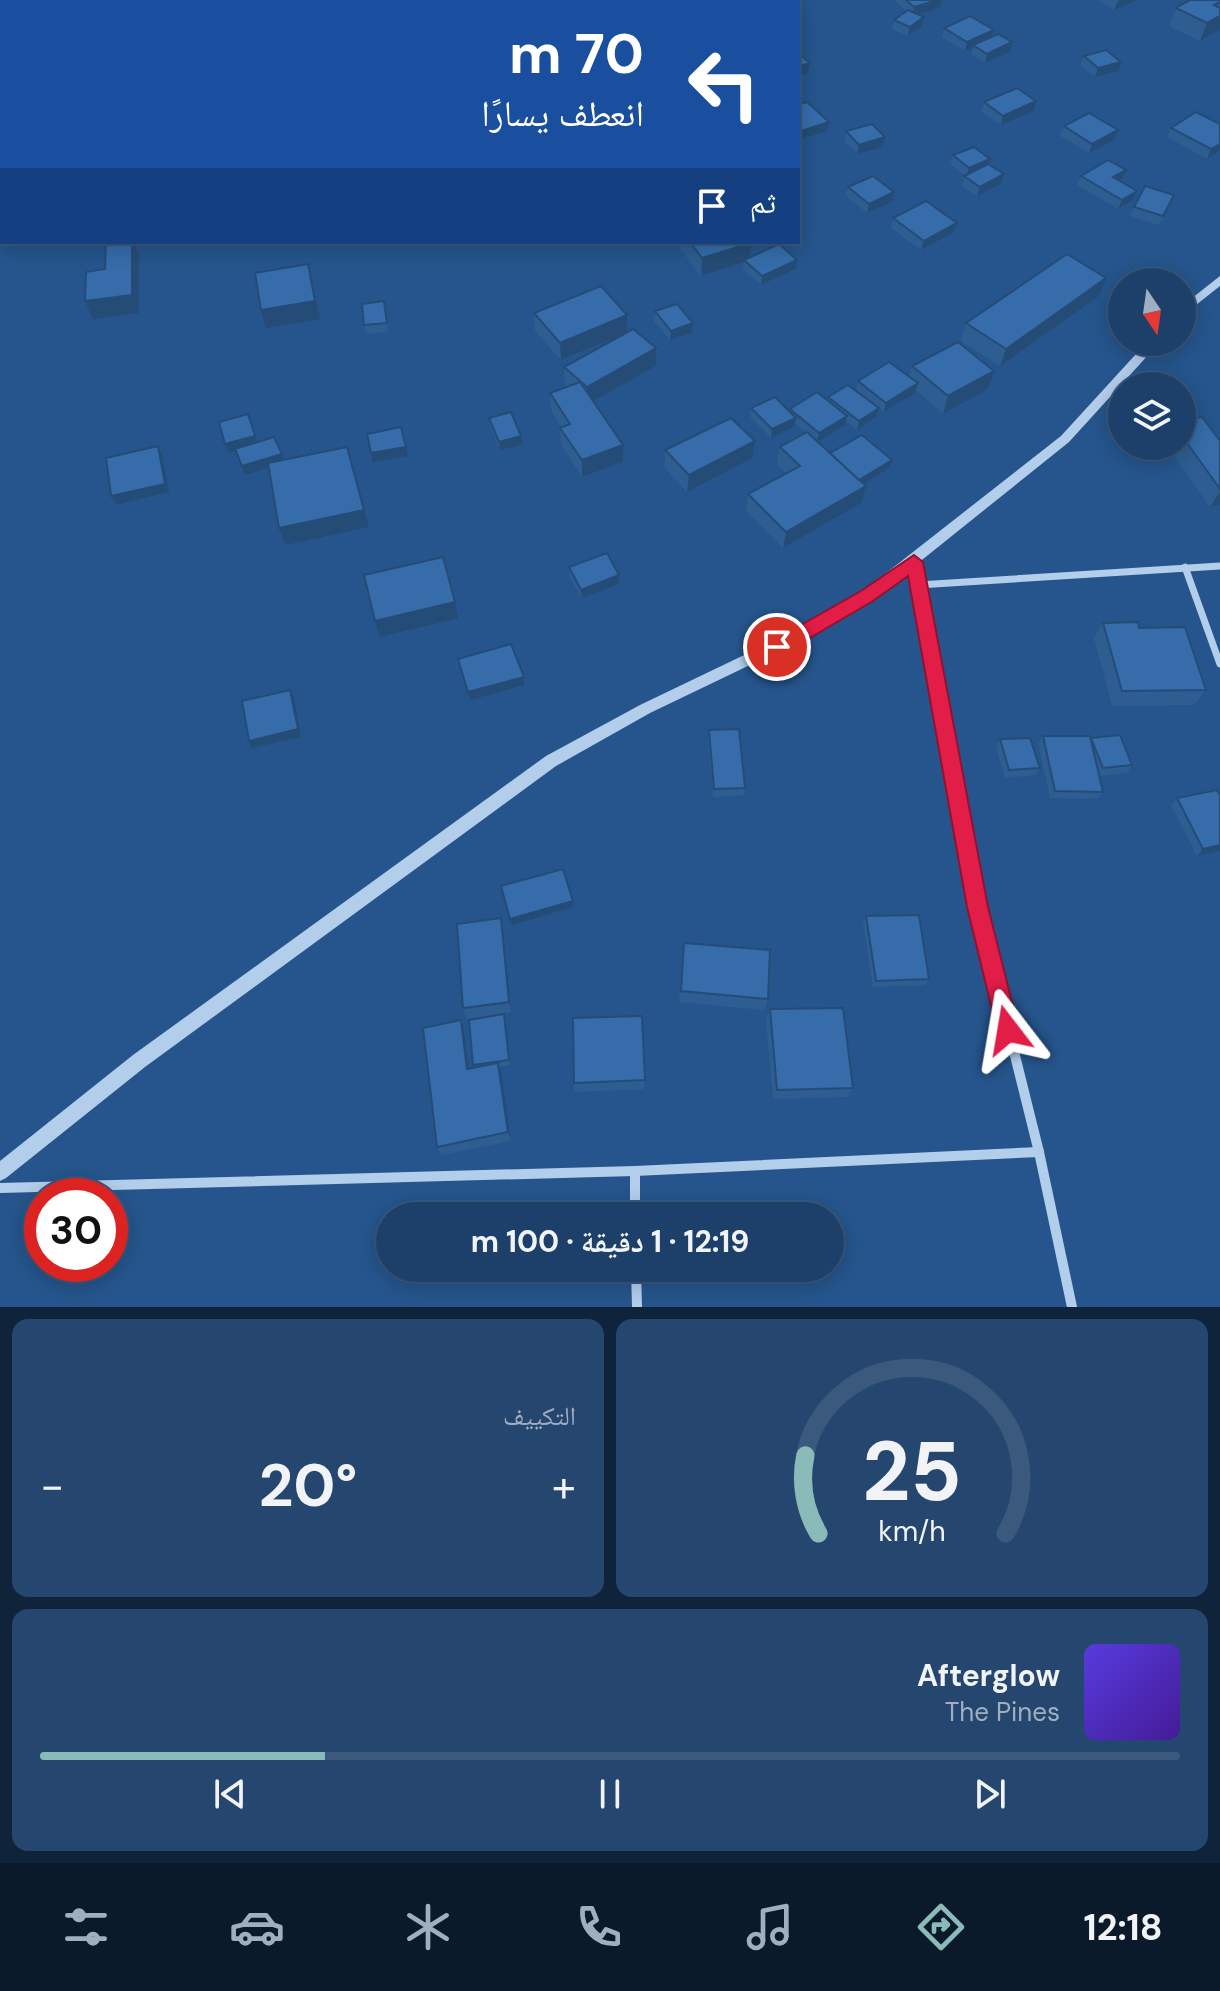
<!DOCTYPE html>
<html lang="ar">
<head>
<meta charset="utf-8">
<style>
  :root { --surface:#1c4069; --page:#25476f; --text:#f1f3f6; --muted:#a0afc0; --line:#3a597d; --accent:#8bbbb9 }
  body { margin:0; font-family:"DM Sans","Noto Naskh Arabic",sans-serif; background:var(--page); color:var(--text); direction:rtl; height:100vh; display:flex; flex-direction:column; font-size:30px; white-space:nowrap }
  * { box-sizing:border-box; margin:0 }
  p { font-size:26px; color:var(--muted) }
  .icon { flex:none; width:44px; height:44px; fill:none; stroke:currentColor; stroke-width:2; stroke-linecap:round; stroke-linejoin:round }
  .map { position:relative; height:1307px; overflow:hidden; direction:ltr }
  .drawer { display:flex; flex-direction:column; gap:12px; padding:12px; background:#0f233a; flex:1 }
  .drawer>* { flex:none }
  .top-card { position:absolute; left:0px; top:0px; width:800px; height:244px; box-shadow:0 4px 20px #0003,0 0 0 2px var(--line); direction:rtl; background:#1a4fa0; color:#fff; overflow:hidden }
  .needle { width:52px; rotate:167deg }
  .tools { position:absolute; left:1108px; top:268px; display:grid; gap:16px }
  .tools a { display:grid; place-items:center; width:88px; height:88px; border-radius:50%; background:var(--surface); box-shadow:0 4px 20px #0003,0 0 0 2px var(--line); font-size:40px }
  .speed { position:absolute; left:24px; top:1178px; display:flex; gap:16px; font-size:40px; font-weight:700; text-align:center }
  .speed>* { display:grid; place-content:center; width:104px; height:104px; border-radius:50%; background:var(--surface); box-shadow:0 4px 20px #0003,0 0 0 2px var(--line); line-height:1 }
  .speed .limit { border:12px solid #d22; background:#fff; color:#111 }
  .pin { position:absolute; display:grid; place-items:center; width:68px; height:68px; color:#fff; margin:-34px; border:4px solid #fff; border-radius:50%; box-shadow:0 2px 8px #0007 }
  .me { position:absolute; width:88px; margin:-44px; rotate:346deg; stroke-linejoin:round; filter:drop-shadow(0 0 6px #0008) }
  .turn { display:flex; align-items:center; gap:28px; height:168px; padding:0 24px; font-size:36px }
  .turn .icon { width:104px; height:104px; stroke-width:2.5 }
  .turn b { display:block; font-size:56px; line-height:68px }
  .then { display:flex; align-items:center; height:76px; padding:0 24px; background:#0003; gap:16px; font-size:30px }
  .big { font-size:60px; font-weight:700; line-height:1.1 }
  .drawer .card { flex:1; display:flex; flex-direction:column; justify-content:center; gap:12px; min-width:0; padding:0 28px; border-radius:16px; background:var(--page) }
  .drawer .dial { align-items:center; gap:0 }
  .dial svg { height:208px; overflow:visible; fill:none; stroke:var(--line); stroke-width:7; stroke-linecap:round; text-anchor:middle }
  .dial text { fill:var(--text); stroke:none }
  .song { display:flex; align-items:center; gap:24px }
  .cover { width:96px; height:96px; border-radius:12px; background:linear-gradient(135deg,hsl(250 70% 55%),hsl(260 70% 35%)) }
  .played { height:8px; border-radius:4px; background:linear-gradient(90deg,var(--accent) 25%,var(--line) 25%) }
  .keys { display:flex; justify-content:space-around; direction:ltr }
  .heat { display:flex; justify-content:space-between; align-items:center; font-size:44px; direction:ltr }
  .drawer .tiles { flex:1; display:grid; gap:12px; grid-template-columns:1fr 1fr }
  .card:last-child { grid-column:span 2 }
  .trip { position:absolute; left:376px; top:1202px; width:468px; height:80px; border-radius:40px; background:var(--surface); box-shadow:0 4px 20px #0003,0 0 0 2px var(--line); font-weight:700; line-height:80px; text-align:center; direction:rtl }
  .tab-bar { display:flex; height:128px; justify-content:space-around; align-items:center; background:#0b1a2a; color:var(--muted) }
  .tab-bar .icon { width:56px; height:56px }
  .tab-bar .selected { color:var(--accent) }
  .tab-bar b { font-size:36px; color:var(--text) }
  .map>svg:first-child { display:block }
</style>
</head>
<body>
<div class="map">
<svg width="1220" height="1307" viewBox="0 0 1220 1307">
  <rect width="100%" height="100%" fill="#25558c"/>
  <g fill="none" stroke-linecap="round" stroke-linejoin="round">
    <g stroke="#b3ceeb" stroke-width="7">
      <path d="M 914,562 L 950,758"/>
      <path d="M 1185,567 L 1220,664"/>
      <path d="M 918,585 L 1220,566"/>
    </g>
    <g stroke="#b3ceeb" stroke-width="10">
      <path d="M 950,756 L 978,907 L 1039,1152 L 1072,1307"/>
      <path d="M 635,1171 L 635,1216"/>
      <path d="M 0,1188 L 635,1171 L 1039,1152"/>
      <path d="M 636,1268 L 637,1307"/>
    </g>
    <g fill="#b3ceeb" fill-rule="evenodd">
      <path d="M 1220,276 L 1220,286 L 1182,316 L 1182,306 Z"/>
      <path d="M 1147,342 L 1160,342 L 1069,442 L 872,600 L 825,629 L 650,713 L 556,766 L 145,1067 L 6,1178 L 0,1181 L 0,1161 L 133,1055 L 546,756 L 640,705 L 815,621 L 862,592 L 1061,436 Z"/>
    </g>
  </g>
  <g fill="#2e5d91">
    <path d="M 894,0 L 942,0 L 940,8 L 917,14 L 922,26 L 908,36 L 892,29 L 894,20 L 906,11 Z"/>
    <path d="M 1098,0 L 1138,0 L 1114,10 Z"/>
    <path d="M 1220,0 L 1220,29 L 1200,41 L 1169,26 L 1176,8 Z"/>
    <path d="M 944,28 L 992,37 L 1012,42 L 1010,52 L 985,63 L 971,54 L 973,48 L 965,51 L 942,37 Z"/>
    <path d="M 1084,56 L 1121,62 L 1118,71 L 1095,77 L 1080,65 Z"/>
    <path d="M 1036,101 L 1034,111 L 1001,125 L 981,111 L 984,102 Z"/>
    <path d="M 1064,126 L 1118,130 L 1114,140 L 1089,153 L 1060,136 Z"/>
    <path d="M 1171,128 L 1220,150 L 1207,159 L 1167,137 Z"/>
    <path d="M 846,131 L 885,137 L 883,147 L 857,154 L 845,141 Z"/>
    <path d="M 953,155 L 990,159 L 989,164 L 1004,174 L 1001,184 L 977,196 L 962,186 L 965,176 L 950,164 Z"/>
    <path d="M 1081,176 L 1122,179 L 1119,181 L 1137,191 L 1133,200 L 1118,209 L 1077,185 Z"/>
    <path d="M 848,187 L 894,192 L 892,202 L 867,213 L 846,196 Z"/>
    <path d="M 1170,204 L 1159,225 L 1130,216 L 1134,207 Z"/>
    <path d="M 893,218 L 954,232 L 921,250 L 891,228 Z"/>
    <path d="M 675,242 L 750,242 L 749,258 L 797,260 L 796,269 L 761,285 L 743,269 L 744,262 L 701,276 Z"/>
    <path d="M 1099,296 L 1000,366 L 961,341 L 966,323 Z"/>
    <path d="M 384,301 L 388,332 L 366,334 L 364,325 Z"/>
    <path d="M 655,311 L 692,333 L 670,340 L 654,321 Z"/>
    <path d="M 534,313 L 627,315 L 627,332 L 656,366 L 593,402 L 623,445 L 623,462 L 582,477 L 561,445 L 560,428 L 562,428 L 551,410 L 550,393 L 567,387 L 565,385 L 564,367 L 621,336 L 561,360 L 535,331 Z"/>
    <path d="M 912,366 L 988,389 L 943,414 L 916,390 L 915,393 L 884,412 L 856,390 L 858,381 L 909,377 Z"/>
    <path d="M 828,397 L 876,417 L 857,430 L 846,421 L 845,425 L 817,442 L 830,453 L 889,468 L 864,484 L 861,503 L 783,548 L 746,511 L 748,494 L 786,473 L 777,465 L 780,447 L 806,433 L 795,423 L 794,427 L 771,438 L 750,417 L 751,408 L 789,412 L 790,409 L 827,400 Z"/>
    <path d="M 489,418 L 522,445 L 500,450 L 490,427 Z"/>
    <path d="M 1182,421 L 1220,441 L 1220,505 L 1210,507 L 1167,446 L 1182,446 Z"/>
    <path d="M 665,450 L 752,458 L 687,492 L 665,468 Z"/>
    <path d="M 569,567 L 619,584 L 582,598 L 569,576 Z"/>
    <path d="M 1103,623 L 1139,628 L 1206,690 L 1194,705 L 1112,706 L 1094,638 Z"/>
    <path d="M 709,730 L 745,788 L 744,795 L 713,797 L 708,737 Z"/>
    <path d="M 1043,736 L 1090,739 L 1091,738 L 1132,765 L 1127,773 L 1099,776 L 1103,792 L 1098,799 L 1050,798 L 1038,743 Z"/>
    <path d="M 1000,739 L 1040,768 L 1035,775 L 1005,778 L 996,747 Z"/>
    <path d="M 1220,795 L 1220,851 L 1197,856 L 1171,805 L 1177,798 Z"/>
    <path d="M 866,916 L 929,979 L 925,985 L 873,987 L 863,922 Z"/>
    <path d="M 503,930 L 511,1012 L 466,1019 L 463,1008 Z"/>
    <path d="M 684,943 L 768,999 L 765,1010 L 679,1002 Z"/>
    <path d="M 770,1009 L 853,1088 L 847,1097 L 773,1099 L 766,1019 Z"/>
    <path d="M 504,1014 L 510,1065 L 499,1067 L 511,1141 L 441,1155 L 437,1147 L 461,1020 L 464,1031 L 469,1069 L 474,1068 L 473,1065 Z"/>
    <path d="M 645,1080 L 644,1089 L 575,1092 L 574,1083 Z"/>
  </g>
  <g fill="#254c76">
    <path d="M 421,0 L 442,0 L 443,2 L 421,2 Z"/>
    <path d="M 938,0 L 942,0 L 940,8 L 912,16 L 914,7 Z"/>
    <path d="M 1119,0 L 1138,0 L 1114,10 L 1118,1 Z"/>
    <path d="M 1220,16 L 1220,29 L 1200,41 L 1207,23 Z"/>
    <path d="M 924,17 L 922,26 L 908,36 L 910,27 Z"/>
    <path d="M 994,30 L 991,39 L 973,45 L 973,48 L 965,51 L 967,42 Z"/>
    <path d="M 1012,42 L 1010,52 L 985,63 L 987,54 Z"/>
    <path d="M 1121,62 L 1118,71 L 1095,77 L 1098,68 Z"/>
    <path d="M 810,63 L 808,73 L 798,76 L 798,67 Z"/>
    <path d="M 1036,101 L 1034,111 L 1001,125 L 1003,116 Z"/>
    <path d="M 829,122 L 827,131 L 798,140 L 798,132 Z"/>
    <path d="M 1118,130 L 1114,140 L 1089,153 L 1092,144 Z"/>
    <path d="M 885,137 L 883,147 L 857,154 L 859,145 Z"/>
    <path d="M 1220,144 L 1220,150 L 1207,159 L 1211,149 Z"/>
    <path d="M 990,159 L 987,169 L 966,177 L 969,168 Z"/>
    <path d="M 1126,170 L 1122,179 L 1110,187 L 1113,177 Z"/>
    <path d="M 1004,174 L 1001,184 L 977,196 L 980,187 Z"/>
    <path d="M 1137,191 L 1133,200 L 1118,209 L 1122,200 Z"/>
    <path d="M 894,192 L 892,202 L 867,213 L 869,204 Z"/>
    <path d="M 957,223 L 954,232 L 921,250 L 924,241 Z"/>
    <path d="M 132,242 L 134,242 L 139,256 L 139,313 L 93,319 L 85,301 Z"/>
    <path d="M 751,243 L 749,261 L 744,260 L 744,262 L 701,276 L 702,258 Z"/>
    <path d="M 797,260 L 796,269 L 761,285 L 762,276 Z"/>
    <path d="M 308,264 L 320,319 L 266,328 L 261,310 Z"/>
    <path d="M 1106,278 L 1099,296 L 1000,366 L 1006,349 Z"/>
    <path d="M 627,315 L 627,333 L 561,360 L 560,343 Z"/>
    <path d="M 693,323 L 692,333 L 670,340 L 671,331 Z"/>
    <path d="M 656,348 L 656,366 L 587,405 L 587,387 Z"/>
    <path d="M 994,371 L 988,389 L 943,414 L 948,396 Z"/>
    <path d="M 918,383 L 915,393 L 884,412 L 886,403 Z"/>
    <path d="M 879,408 L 876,417 L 857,430 L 859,421 Z"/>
    <path d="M 248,414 L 258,445 L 229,453 L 225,444 Z"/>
    <path d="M 847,416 L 845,425 L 817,442 L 819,433 Z"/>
    <path d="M 796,418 L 794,427 L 771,438 L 772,429 Z"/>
    <path d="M 521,436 L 522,445 L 500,450 L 499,442 Z"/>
    <path d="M 755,441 L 752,458 L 687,492 L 689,475 Z"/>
    <path d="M 623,445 L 623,462 L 582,477 L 582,460 Z"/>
    <path d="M 158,446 L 162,455 L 169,492 L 116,505 L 111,496 Z"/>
    <path d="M 406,447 L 408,456 L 373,462 L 371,453 Z"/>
    <path d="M 282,454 L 284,463 L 245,475 L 242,466 Z"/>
    <path d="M 892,460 L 889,468 L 853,491 L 855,482 Z"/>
    <path d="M 866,486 L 861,503 L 783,548 L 786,532 Z"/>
    <path d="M 1220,492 L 1220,505 L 1210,507 Z"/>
    <path d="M 364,510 L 369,527 L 285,545 L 279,528 Z"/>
    <path d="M 619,575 L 619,584 L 582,598 L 581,590 Z"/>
    <path d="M 455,602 L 458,618 L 380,637 L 375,621 Z"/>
    <path d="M 524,677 L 524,685 L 470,700 L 468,692 Z"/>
    <path d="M 290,690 L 294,698 L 301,737 L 252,748 L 249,741 Z"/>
    <path d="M 1220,845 L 1220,851 L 1197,856 L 1203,849 Z"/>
    <path d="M 573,901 L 573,907 L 512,925 L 510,919 Z"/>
    <path d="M 501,918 L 503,930 L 511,1012 L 509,1002 Z"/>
    <path d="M 461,1020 L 464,1031 L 470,1078 L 467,1069 Z"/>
    <path d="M 498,1063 L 501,1072 L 511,1141 L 508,1132 Z"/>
  </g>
  <g fill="#356ca9" stroke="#254c76" stroke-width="2">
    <path d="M 527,0 L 551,0 L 552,2 L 528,2 Z"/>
    <path d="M 906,0 L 938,0 L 914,7 Z"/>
    <path d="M 1190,0 L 1220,0 L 1220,2 L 1214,5 L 1220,8 L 1220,16 L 1207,23 L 1176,8 Z"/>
    <path d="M 908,10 L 924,17 L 910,27 L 894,20 Z"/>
    <path d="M 970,16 L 994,30 L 967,42 L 944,28 Z"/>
    <path d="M 998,34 L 1012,42 L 987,54 L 973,45 Z"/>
    <path d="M 1106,50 L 1121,62 L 1098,68 L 1084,56 Z"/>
    <path d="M 798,53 L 810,63 L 798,67 Z"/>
    <path d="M 1017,88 L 1036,101 L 1003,116 L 984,102 Z"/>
    <path d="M 807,102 L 829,122 L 798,132 L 798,105 Z"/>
    <path d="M 1196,112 L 1220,124 L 1220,144 L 1211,149 L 1171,128 Z"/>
    <path d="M 1089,113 L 1118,130 L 1092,144 L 1064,126 Z"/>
    <path d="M 872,124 L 885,137 L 859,145 L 846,131 Z"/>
    <path d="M 974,147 L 990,159 L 969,168 L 953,155 Z"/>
    <path d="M 1108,160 L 1126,170 L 1113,177 L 1137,191 L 1122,200 L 1081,176 Z"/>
    <path d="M 988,164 L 1004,174 L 980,187 L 964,176 Z"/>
    <path d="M 873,176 L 894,192 L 869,204 L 848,187 Z"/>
    <path d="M 1145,186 L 1174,195 L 1163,216 L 1134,207 Z"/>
    <path d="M 926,201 L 957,223 L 924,241 L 893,218 Z"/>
    <path d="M 106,242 L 132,242 L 132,295 L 85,301 L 86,272 L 105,269 Z"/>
    <path d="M 690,242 L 750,242 L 751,243 L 702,258 Z"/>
    <path d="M 779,244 L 797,260 L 762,276 L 744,260 Z"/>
    <path d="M 1067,254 L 1106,278 L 1006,349 L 966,323 Z"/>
    <path d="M 308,264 L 315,301 L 261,310 L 255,273 Z"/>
    <path d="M 601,286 L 627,315 L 560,343 L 534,313 Z"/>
    <path d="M 384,301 L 387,323 L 364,325 L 362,304 Z"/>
    <path d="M 677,304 L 693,323 L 671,331 L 655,311 Z"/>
    <path d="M 633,329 L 656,348 L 587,387 L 564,367 Z"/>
    <path d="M 958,342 L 994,371 L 948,396 L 912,366 Z"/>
    <path d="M 889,362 L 918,383 L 886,403 L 858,381 Z"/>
    <path d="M 580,382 L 623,445 L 582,460 L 560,428 L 570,424 L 550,393 Z"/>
    <path d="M 848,385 L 879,408 L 859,421 L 828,397 Z"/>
    <path d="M 817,392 L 847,416 L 819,433 L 790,409 Z"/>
    <path d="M 775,397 L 796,418 L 772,429 L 751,408 Z"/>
    <path d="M 511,412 L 521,436 L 499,442 L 489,418 Z"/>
    <path d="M 248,414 L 255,436 L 225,444 L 219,422 Z"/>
    <path d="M 1202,417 L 1220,441 L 1220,489 L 1182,436 L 1182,421 Z"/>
    <path d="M 731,418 L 755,441 L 689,475 L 665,450 Z"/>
    <path d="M 401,427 L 406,447 L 371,453 L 367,434 Z"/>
    <path d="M 807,432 L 866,486 L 786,532 L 748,494 L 800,466 L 780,447 Z"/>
    <path d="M 862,435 L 892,460 L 859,480 L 830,453 Z"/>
    <path d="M 274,437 L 282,454 L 242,466 L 235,449 Z"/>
    <path d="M 158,446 L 165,484 L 111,496 L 106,458 Z"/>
    <path d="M 347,447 L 364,510 L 279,528 L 268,463 Z"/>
    <path d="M 607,553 L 619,575 L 581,590 L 569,567 Z"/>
    <path d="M 443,557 L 455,602 L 375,621 L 364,575 Z"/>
    <path d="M 1138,622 L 1139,628 L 1185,627 L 1206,690 L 1122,691 L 1103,623 Z"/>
    <path d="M 511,644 L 524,677 L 468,692 L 458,659 Z"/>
    <path d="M 290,690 L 298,729 L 249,741 L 242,701 Z"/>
    <path d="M 739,729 L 745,788 L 714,789 L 709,730 Z"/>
    <path d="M 1120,735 L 1132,765 L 1103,768 L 1091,738 Z"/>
    <path d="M 1043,736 L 1090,736 L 1103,792 L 1055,791 Z"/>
    <path d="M 1030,738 L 1040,768 L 1009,770 L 1000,739 Z"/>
    <path d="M 1217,790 L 1220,795 L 1220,845 L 1203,849 L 1177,798 Z"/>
    <path d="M 563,869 L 573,901 L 510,919 L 501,886 Z"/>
    <path d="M 919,915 L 929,979 L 876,981 L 866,916 Z"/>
    <path d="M 501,918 L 509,1002 L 463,1008 L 457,924 Z"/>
    <path d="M 684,943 L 770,950 L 768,999 L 681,991 Z"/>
    <path d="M 843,1008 L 853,1088 L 777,1090 L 770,1009 Z"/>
    <path d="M 504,1014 L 509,1060 L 473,1065 L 469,1020 Z"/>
    <path d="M 642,1016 L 645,1080 L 574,1083 L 573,1018 Z"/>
    <path d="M 461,1020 L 467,1069 L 498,1063 L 508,1132 L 437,1147 L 423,1028 Z"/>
  </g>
  <path fill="#e11d48" stroke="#92132f" stroke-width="2" d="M 914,555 L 923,562 L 988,907 L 1019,1030 L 1016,1037 L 1008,1041 L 1001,1037 L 997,1030 L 967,907 L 908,576 L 873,601 L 784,653 L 771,653 L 768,647 L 771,642 L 861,591 Z"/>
</svg>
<div class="tools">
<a><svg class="needle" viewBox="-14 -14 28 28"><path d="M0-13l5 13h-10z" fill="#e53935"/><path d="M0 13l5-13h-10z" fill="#a0afc0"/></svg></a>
<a><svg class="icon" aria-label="layers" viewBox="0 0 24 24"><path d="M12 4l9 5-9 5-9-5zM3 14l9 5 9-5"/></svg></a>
</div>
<div class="speed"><div class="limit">30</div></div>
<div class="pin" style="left:777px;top:647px;background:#d93025"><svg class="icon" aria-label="arrive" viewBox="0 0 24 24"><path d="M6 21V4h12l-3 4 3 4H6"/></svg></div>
<svg class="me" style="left:1008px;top:1030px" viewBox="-20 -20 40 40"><path d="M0-17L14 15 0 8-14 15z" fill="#e11d48" stroke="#fff" stroke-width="4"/></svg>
<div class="trip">12:19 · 1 دقيقة · 100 m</div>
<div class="top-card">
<div class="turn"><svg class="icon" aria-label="left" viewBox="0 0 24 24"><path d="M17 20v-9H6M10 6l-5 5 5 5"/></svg><div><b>70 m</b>انعطف يسارًا</div></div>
<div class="then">ثم<svg class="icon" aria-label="arrive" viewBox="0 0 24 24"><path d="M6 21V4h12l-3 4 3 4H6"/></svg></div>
</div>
</div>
<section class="drawer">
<div class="tiles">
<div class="card dial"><svg viewBox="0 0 100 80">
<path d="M14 69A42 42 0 1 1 86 69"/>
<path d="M14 69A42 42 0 0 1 9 39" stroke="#8bbbb9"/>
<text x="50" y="56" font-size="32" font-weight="700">25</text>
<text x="50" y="72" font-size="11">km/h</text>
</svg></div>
<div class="card"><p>التكييف</p>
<div class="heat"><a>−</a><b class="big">20°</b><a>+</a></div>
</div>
<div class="card">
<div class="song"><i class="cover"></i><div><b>Afterglow</b><p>The Pines</p></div></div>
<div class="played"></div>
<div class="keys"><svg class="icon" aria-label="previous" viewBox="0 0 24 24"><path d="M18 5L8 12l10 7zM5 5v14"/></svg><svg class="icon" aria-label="pause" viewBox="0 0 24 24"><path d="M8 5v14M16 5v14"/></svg><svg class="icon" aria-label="next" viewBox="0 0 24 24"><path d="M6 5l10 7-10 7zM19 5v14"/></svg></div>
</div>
</div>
</section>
<nav class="tab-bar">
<b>12:18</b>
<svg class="icon selected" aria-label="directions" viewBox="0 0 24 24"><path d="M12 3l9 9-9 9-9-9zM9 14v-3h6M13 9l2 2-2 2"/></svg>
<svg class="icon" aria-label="music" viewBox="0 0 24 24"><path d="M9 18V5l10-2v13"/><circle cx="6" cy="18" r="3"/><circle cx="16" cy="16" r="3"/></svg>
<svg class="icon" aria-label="phone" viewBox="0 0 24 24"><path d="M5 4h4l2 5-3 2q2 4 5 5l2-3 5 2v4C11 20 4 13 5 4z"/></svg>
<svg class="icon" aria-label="climate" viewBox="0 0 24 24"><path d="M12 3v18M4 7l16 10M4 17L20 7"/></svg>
<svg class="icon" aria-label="car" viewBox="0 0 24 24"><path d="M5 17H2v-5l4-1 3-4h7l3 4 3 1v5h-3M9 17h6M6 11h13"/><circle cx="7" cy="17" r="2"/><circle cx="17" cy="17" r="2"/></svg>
<svg class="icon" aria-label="filters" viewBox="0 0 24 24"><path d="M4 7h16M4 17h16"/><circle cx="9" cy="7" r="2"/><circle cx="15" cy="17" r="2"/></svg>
</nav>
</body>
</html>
